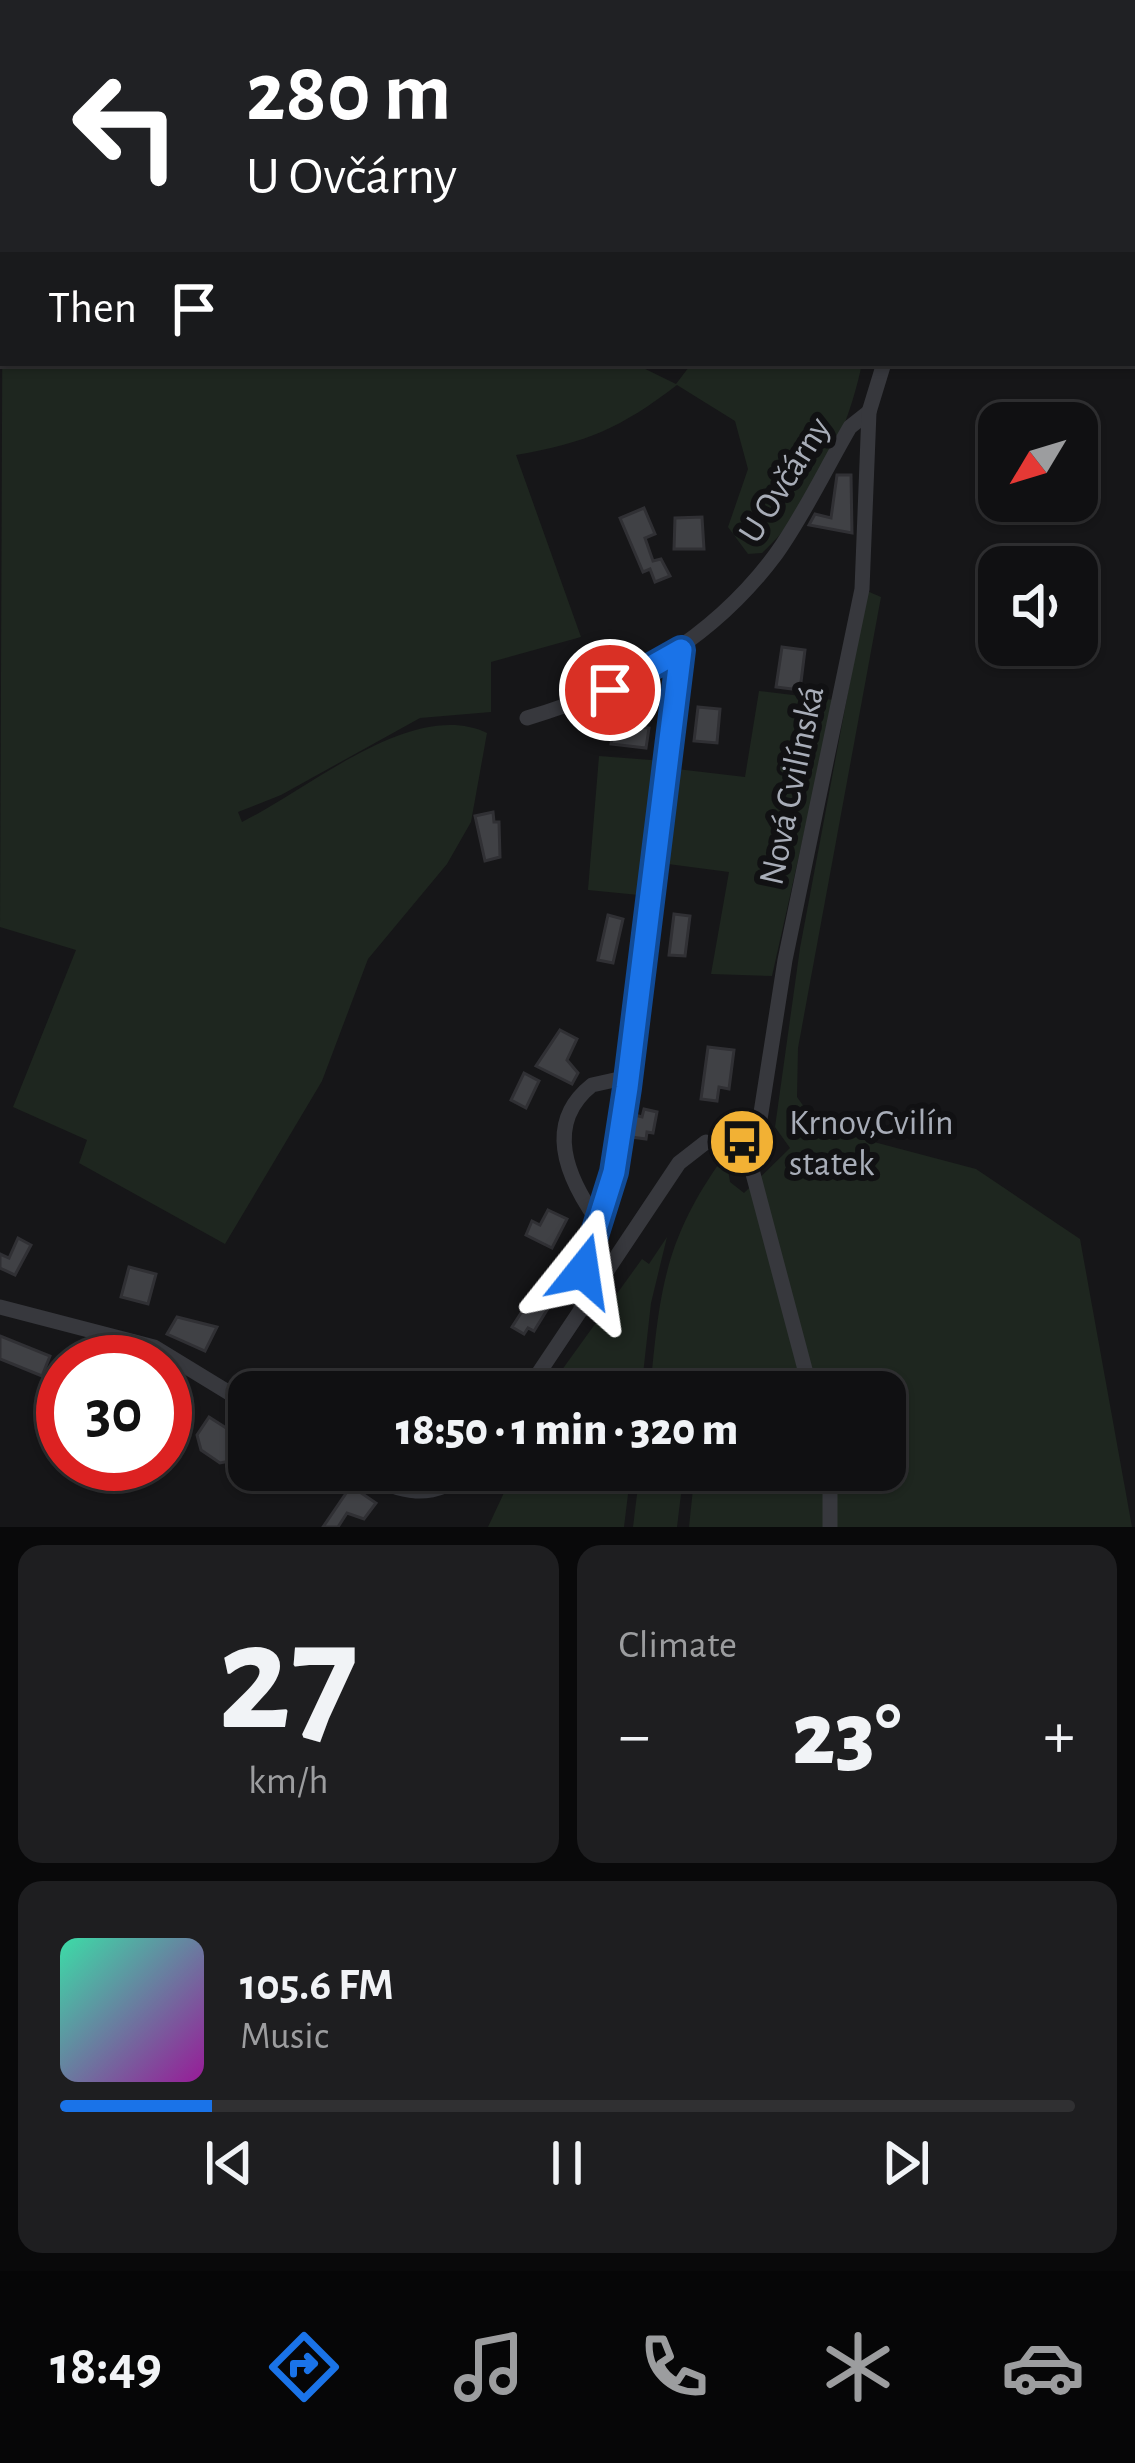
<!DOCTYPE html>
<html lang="en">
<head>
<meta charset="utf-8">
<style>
  :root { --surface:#101012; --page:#1e1e20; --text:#f1f3f6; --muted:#9c9d9f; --line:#303032; --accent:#1a73e8 }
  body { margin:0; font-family:"Alegreya Sans",sans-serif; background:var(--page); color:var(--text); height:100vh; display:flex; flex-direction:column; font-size:45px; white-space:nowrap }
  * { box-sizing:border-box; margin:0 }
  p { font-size:39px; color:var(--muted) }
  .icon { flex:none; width:66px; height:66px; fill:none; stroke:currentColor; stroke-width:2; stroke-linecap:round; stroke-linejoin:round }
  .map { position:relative; height:1527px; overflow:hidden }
  .panel { display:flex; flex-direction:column; gap:18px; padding:18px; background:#09090a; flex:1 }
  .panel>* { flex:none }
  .guide { position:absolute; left:0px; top:0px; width:1137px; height:366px; box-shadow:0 3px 9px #0004,0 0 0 3px var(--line); background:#202124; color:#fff; overflow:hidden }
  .needle { width:78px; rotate:232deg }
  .fabs { position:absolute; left:978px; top:402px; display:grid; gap:24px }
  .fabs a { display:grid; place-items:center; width:120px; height:120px; border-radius:24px; background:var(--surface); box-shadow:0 3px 9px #0004,0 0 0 3px var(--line); font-size:60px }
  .speed { position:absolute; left:36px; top:1335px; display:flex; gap:24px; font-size:60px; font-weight:700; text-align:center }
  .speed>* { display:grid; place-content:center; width:156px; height:156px; border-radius:50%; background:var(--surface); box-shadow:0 3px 9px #0004,0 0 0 3px var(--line); line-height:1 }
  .speed .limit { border:18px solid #d22; background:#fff; color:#111 }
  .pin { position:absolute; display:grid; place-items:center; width:102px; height:102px; color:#fff; margin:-51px; border:6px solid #fff; border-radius:50%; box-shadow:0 3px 12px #0007 }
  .me { position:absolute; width:132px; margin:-66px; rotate:15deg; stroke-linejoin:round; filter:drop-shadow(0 0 9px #0008) }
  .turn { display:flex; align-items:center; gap:42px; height:252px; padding:0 48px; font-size:54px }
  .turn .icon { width:156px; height:156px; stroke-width:2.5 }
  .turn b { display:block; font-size:84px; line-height:102px }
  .then { display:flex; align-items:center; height:114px; padding:0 48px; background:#0003; gap:24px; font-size:45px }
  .big { font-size:90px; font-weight:800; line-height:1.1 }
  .panel .tile { flex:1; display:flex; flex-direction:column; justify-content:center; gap:18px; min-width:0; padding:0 42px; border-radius:24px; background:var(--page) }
  .panel .dial { align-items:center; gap:0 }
  .dial b { font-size:156px; line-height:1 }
  .song { display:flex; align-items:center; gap:36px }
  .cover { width:144px; height:144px; border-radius:18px; background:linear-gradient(135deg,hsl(160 70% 55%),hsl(300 70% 35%)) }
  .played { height:12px; border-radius:6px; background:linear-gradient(90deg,var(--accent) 15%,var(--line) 15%) }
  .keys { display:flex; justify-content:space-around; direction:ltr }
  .heat { display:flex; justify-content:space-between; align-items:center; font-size:66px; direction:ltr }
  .panel .tiles { flex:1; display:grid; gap:18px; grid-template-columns:1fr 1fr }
  .tile:last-child { grid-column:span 2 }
  .trip { position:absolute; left:228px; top:1371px; width:678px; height:120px; border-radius:24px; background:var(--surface); box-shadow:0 3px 9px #0004,0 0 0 3px var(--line); font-weight:800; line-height:120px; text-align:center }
  .dock { display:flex; height:192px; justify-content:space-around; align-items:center; background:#060607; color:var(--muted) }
  .dock .icon { width:84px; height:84px }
  .dock .on { color:var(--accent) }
  .dock b { font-size:54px; color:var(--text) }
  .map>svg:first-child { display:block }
</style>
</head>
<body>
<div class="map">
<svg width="1135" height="1527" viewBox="0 0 1135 1527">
  <rect width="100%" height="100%" fill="#161618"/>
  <g fill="#1e261f">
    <path d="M 162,0 L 931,0 L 166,3 Z"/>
    <path d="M 3,174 L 3,363 L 633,363 L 676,384 L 692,363 L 862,363 C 849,429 813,506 762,553 L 748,554 L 728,527 L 748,469 L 735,421 L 677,385 C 621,428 586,443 516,455 L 581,637 L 491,662 L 491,712 L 420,718 L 281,795 L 238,812 L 242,822 C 309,789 413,698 487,733 L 471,822 L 447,864 L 368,959 L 322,1081 L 225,1244 L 79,1163 L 87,1140 L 13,1107 L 76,950 L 0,927 Z"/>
    <path d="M 867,591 L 881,597 L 798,1048 L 797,1097 L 812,1118 L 840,1133 L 976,1169 L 1080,1239 L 1132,1527 L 689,1527 L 695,1470 L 885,1470 L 885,1392 L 650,1392 C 659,1298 663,1244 718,1165 L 728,1169 L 730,1182 L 744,1193 L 790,1148 L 775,1127 L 800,948 Z"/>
    <path d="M 759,691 L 834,700 L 772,976 L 711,974 L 729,872 L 668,864 L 677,769 L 745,777 Z"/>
    <path d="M 599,756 L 664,761 L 649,896 L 588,890 Z"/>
    <path d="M 667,1237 L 651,1303 L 641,1392 L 546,1392 L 642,1259 L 649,1264 Z"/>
    <path d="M 508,1470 L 631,1470 L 624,1527 L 488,1527 L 509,1482 Z"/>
    <path d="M 640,1470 L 684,1470 L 677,1527 L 633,1527 Z"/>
  </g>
  <g fill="#404145" stroke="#303034" stroke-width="3">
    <path d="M 837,475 L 851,475 L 852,533 L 809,525 L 815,514 L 831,518 Z"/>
    <path d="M 644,508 L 655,534 L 645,538 L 653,561 L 661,559 L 670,576 L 655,582 L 650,569 L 643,572 L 620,518 Z"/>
    <path d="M 702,517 L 704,549 L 674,549 L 675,518 Z"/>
    <path d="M 782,647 L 805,650 L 800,690 L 776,687 Z"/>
    <path d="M 698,707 L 720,709 L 717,743 L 694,741 Z"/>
    <path d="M 614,724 L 649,728 L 646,748 L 611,744 Z"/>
    <path d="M 493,812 L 494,822 L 499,822 L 500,857 L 485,861 L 475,816 Z"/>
    <path d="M 674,914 L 690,916 L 685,956 L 669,955 Z"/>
    <path d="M 608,915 L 623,919 L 613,963 L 598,960 Z"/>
    <path d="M 560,1030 L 577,1039 L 567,1060 L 578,1073 L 572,1084 L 536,1066 Z"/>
    <path d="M 708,1047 L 734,1050 L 729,1089 L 719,1087 L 717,1101 L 701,1099 Z"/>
    <path d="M 524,1073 L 539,1081 L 526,1108 L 511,1100 Z"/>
    <path d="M 644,1109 L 657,1112 L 653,1133 L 647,1132 L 646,1139 L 631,1137 L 635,1115 L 642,1117 Z"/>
    <path d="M 548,1210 L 567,1219 L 552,1248 L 526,1235 L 532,1221 L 540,1225 Z"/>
    <path d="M 18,1238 L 31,1245 L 15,1275 L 0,1268 L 0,1254 L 9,1258 Z"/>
    <path d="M 129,1267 L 156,1274 L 148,1304 L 121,1297 Z"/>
    <path d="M 530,1299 L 547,1310 L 534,1331 L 528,1328 L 524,1334 L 512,1327 Z"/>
    <path d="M 177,1317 L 217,1327 L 205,1351 L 167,1334 Z"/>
    <path d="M 0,1336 L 50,1356 L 42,1376 L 0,1359 Z"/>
    <path d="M 209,1417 L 248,1442 L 236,1460 L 220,1463 L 201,1450 L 197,1435 Z"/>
    <path d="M 351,1486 L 376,1503 L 364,1519 L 347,1513 L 338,1527 L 323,1527 Z"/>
  </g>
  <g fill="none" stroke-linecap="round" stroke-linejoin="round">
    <g stroke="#37383d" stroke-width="15">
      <path d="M 146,0 L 150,3"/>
      <path d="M 945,3 L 945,0"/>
      <path d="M 1134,232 L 1135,230"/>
      <path d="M 527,718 C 626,689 713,639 776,554 C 804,515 826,468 850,427 L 869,412"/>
      <path d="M 752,1170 L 785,960 L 862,589 L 869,412 L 884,363"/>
      <path d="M 597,1220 C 568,1179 543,1124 592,1085 L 628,1077"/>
      <path d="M 581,1306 C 578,1246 611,1186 621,1127 C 647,970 666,809 681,650"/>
      <path d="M 0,1307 L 154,1347 L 249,1405"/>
      <path d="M 526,1392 L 679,1163 L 706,1142 L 740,1149 L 752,1170 L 811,1392"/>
      <path d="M 359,1470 C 400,1494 432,1502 471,1470"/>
      <path d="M 830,1527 L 830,1470"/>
    </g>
  </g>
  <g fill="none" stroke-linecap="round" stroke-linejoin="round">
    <g stroke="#114b97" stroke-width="30">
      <path id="route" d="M 583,1271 L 614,1172 L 627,1088 L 681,650 L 610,690"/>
    </g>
    <use href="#route" stroke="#1a73e8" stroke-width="21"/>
  </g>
  <defs>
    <g id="bus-disc" transform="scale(3.45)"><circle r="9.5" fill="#f2b134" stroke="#111113"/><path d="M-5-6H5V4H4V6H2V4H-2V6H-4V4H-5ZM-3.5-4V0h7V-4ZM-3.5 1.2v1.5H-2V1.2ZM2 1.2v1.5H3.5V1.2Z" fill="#111"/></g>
  </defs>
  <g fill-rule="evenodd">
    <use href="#bus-disc" x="742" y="1142"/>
  </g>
  <g text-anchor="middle" stroke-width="12" stroke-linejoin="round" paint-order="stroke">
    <g font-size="36" fill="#a8adb8" stroke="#111113">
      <text transform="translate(783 479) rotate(-58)" y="13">U Ovčárny</text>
      <text transform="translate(790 785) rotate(-78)" y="13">Nová Cvilínská</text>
    </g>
    <g font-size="36" fill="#a8adb8" stroke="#111113" text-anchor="start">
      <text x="789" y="1134">Krnov,Cvilín<tspan x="789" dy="41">statek</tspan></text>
    </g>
  </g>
</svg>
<div class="fabs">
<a><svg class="needle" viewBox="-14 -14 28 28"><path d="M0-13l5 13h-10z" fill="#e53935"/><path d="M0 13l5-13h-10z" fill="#9c9d9f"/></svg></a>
<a><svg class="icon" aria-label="sound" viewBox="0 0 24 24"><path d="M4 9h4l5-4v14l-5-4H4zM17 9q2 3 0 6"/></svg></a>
</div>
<div class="speed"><div class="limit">30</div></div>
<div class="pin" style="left:610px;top:690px;background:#d93025"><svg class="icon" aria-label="arrive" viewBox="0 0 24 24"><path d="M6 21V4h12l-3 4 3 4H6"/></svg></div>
<svg class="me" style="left:583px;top:1271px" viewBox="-20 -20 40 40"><path d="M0-17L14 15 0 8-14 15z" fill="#1a73e8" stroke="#fff" stroke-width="4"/></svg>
<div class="trip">18:50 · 1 min · 320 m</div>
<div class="guide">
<div class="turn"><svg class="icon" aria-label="left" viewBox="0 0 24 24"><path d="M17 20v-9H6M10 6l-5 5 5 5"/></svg><div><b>280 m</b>U Ovčárny</div></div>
<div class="then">Then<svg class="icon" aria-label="arrive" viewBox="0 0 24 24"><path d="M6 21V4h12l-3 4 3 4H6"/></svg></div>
</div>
</div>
<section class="panel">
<div class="tiles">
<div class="tile dial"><b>27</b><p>km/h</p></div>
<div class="tile"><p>Climate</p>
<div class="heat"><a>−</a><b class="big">23°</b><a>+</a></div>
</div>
<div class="tile">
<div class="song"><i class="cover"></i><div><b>105.6 FM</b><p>Music</p></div></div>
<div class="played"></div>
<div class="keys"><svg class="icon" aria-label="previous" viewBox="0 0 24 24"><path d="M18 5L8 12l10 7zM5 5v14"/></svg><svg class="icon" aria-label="pause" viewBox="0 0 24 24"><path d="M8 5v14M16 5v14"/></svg><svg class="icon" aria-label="next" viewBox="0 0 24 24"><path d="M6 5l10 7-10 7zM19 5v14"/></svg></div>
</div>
</div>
</section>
<nav class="dock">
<b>18:49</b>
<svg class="icon on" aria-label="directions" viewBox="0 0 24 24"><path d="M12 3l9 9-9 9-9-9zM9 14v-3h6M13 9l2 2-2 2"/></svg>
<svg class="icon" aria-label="music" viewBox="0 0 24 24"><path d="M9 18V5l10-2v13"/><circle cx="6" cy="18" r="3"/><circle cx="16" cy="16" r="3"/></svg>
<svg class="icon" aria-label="phone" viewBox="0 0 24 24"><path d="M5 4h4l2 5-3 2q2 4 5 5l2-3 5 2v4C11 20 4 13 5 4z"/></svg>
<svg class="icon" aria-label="climate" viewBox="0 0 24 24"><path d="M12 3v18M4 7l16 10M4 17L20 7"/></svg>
<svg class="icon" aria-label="car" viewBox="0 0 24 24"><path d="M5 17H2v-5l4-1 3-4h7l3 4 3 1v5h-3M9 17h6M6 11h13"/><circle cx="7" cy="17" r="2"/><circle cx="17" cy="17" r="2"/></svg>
</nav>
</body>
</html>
